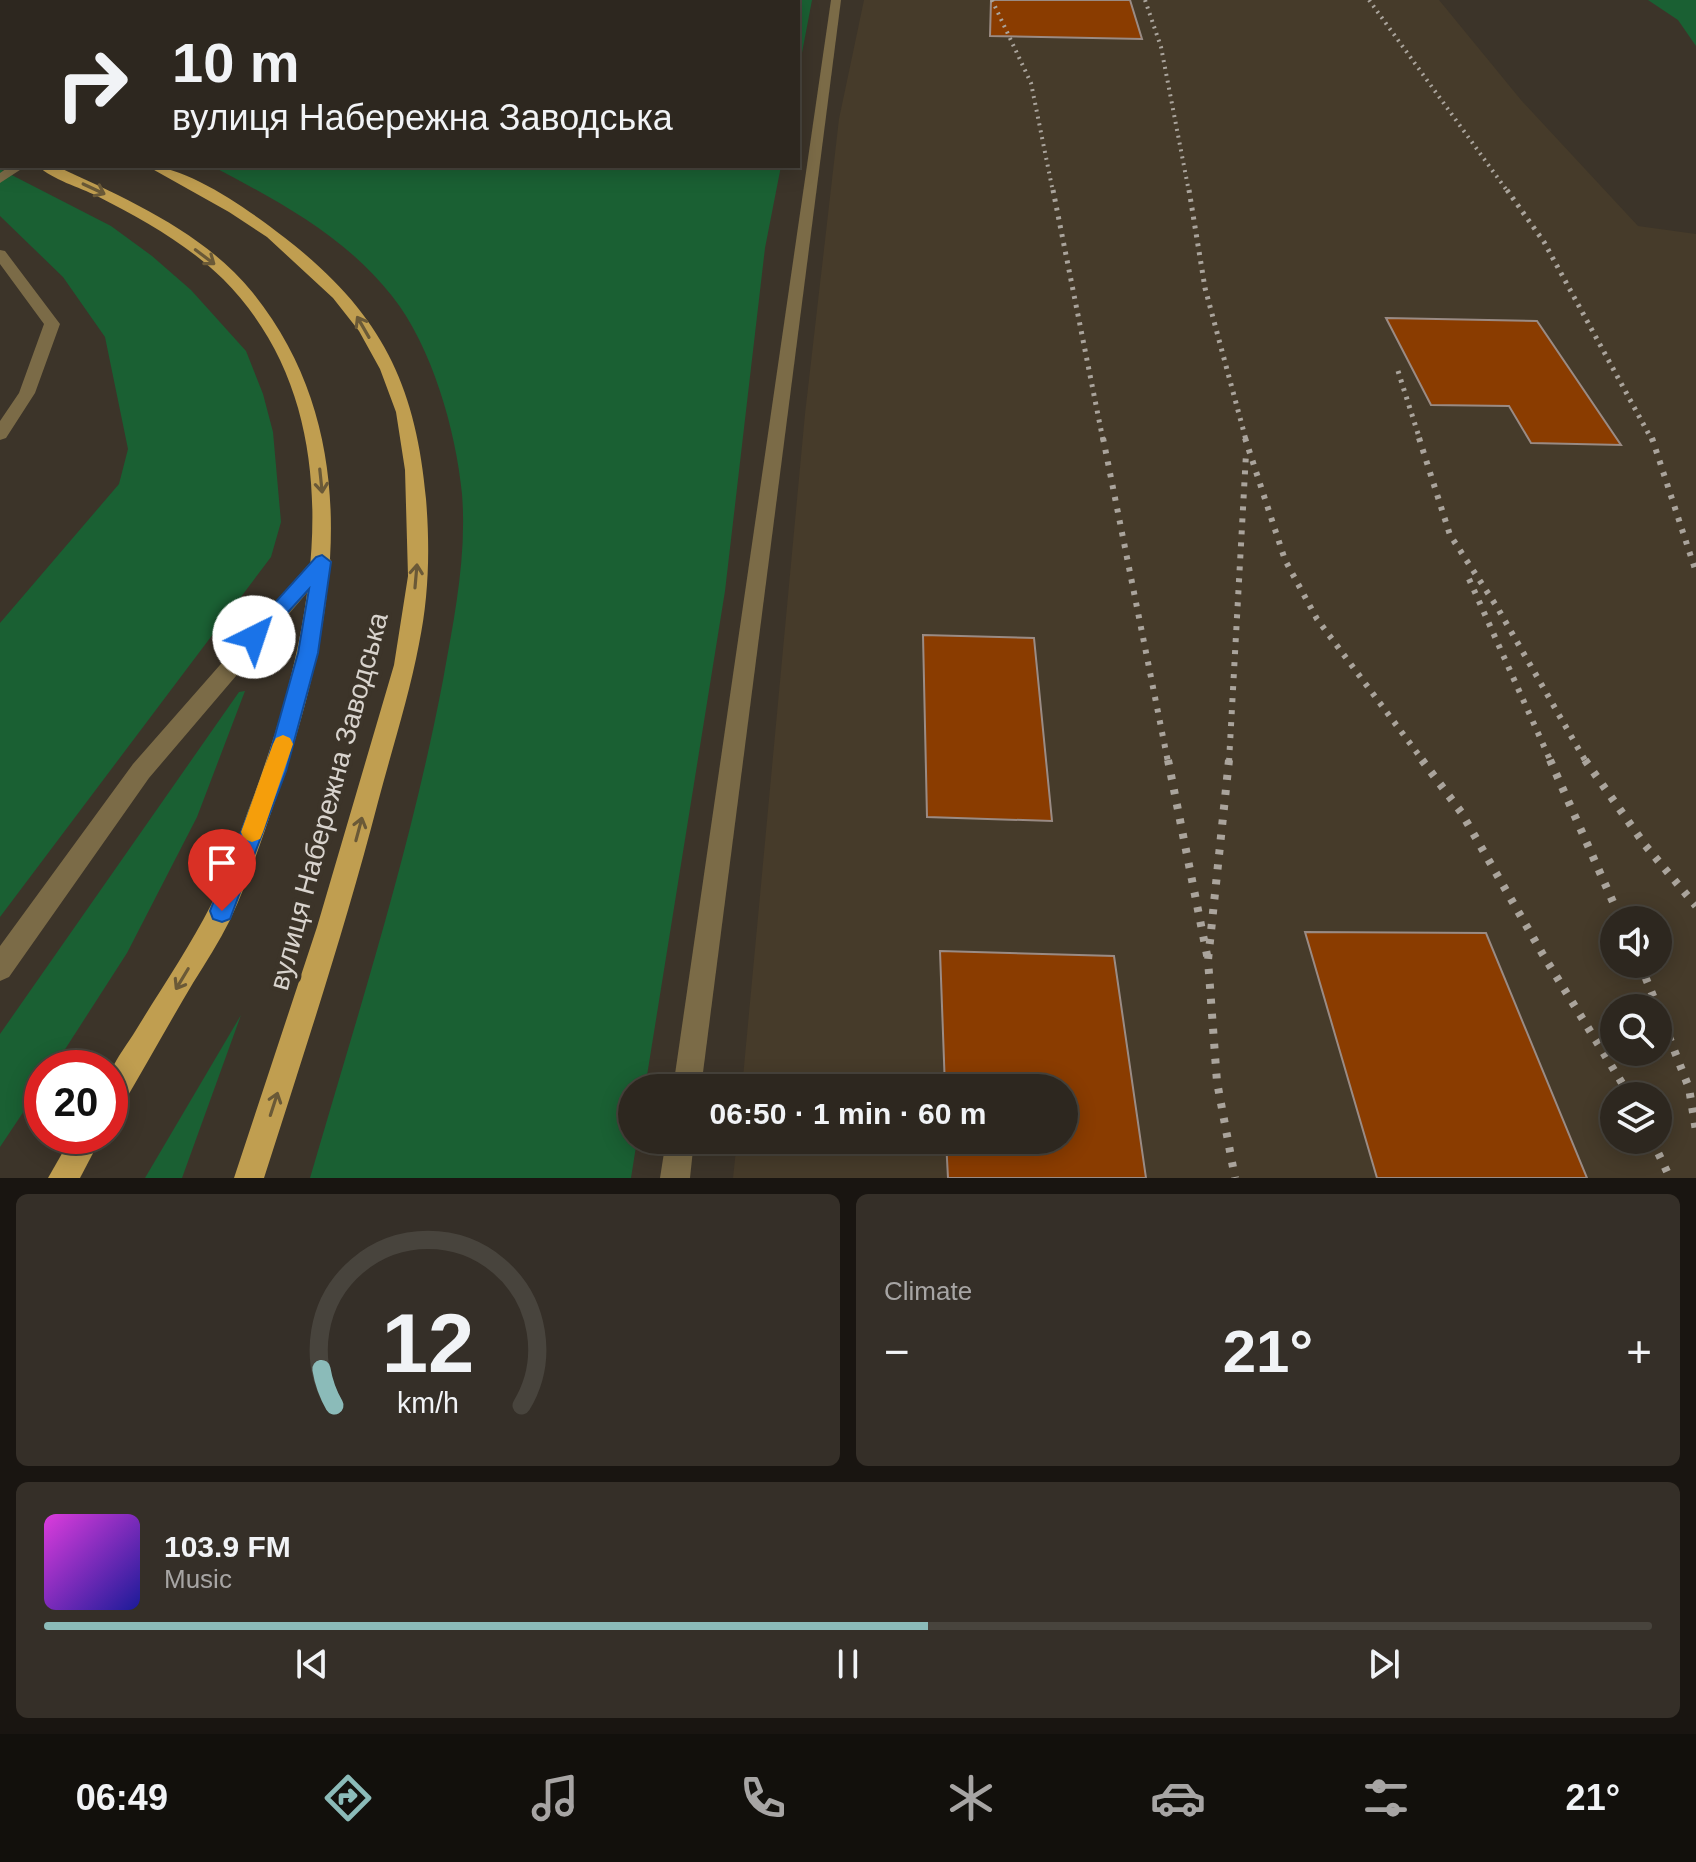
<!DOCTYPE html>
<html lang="en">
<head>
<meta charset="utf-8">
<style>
  :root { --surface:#2d271f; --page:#352f28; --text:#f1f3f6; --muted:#a7a5a4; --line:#48443d; --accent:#8bbbb9 }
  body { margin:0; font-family:Helvetica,sans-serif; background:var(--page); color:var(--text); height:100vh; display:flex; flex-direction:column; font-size:30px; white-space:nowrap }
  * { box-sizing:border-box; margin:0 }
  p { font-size:26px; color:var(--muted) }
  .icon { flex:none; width:44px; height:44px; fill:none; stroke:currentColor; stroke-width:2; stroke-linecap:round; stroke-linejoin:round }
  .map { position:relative; height:1178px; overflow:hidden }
  .sheet { display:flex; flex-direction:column; gap:16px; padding:16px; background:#191511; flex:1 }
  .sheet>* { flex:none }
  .top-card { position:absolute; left:0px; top:0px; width:800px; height:168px; box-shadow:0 4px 20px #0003,0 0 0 2px var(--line); background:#2d271f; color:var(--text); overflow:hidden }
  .fabs { position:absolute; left:1600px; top:906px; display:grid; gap:16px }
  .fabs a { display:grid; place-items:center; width:72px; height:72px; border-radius:50%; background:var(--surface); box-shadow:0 4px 20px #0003,0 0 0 2px var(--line); font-size:40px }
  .speed { position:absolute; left:24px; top:1050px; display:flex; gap:16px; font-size:40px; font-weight:700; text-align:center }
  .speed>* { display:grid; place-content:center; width:104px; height:104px; border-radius:50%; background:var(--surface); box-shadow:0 4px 20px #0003,0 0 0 2px var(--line); line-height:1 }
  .speed .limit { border:12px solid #d22; background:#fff; color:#111 }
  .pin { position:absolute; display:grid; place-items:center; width:68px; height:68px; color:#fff; margin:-82px -34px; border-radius:50% 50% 50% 0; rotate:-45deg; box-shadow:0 0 8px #0007 }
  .pin .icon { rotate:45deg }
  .me { position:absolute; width:88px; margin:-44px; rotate:41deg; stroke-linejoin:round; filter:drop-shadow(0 0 6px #0008) }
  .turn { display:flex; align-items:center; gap:28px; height:168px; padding:0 40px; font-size:36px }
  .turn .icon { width:104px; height:104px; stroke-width:2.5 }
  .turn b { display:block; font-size:56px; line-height:68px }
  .big { font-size:60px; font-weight:700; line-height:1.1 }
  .sheet .widget { flex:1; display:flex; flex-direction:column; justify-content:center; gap:12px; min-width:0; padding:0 28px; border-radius:12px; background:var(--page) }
  .sheet .dial { align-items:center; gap:0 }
  .dial svg { height:208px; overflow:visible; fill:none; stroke:var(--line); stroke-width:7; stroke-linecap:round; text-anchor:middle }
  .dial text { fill:var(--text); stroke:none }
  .song { display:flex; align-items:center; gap:24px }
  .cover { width:96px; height:96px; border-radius:12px; background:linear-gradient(135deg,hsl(300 70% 55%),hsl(240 70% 35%)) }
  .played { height:8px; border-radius:4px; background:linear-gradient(90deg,var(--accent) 55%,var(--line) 55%) }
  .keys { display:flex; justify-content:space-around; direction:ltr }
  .heat { display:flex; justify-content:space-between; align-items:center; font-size:44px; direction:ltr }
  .sheet .tiles { flex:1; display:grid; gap:16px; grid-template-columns:1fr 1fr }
  .widget:last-child { grid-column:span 2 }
  .trip { position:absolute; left:618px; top:1074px; width:460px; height:80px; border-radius:40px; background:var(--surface); box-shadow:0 4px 20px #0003,0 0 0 2px var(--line); font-weight:700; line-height:80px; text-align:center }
  .dock { display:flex; height:128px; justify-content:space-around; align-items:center; background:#12100c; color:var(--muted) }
  .dock .icon { width:56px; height:56px }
  .dock .selected { color:var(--accent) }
  .dock b { font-size:36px; color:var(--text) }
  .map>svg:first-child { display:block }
</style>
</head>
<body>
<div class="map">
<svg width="1696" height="1178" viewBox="0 0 1696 1178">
  <rect width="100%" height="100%" fill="#3c3429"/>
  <g fill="#463b2a" fill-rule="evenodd">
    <path d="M 0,0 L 609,0 L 2,2 L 2,58 Z"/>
    <path d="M 864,0 L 1439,0 L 1521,100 L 1638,226 L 1696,234 L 1696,1178 L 733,1178 L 737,1140 L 1064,1140 L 1064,1088 L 742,1088 L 805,414 L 839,119 ZM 1614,920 L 1658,920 L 1658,964 L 1614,964 ZM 1614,1008 L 1658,1008 L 1658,1052 L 1614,1052 ZM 1614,1096 L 1658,1096 L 1658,1140 L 1614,1140 Z"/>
  </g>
  <g fill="#1a6033">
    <path d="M 609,0 L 812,0 L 798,74 L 798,2 Z"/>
    <path d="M 1648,0 L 1696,0 L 1696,46 L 1678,20 Z"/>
    <path d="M 212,166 L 781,166 L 765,248 L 725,591 L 645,1088 L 632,1088 L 632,1140 L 637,1140 L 631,1178 L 310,1178 C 358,1013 411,849 443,680 C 454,619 467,557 462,494 C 456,431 432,346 392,296 C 345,236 278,201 212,166 Z"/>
    <path d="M 0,169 L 111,226 L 152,256 L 191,290 L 246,351 L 263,394 L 273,432 L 281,522 L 271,557 L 0,917 L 0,623 L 119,484 L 128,449 L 105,337 L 63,277 L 0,216 Z"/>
    <path d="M 245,691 L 197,817 L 127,953 L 53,1068 L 42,1068 L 42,1084 L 0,1147 L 0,1034 L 239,692 Z"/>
    <path d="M 241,1015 L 182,1178 L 145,1178 Z"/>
  </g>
  <g fill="#8a3c00" stroke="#9a8b84" stroke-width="2">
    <path d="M 991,0 L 1130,0 L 1142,39 L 990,36 Z"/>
    <path d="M 1386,318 L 1537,321 L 1621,445 L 1531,443 L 1509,406 L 1431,405 Z"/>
    <path d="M 923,635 L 1034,638 L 1052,821 L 927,817 Z"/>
    <path d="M 1305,932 L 1486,933 L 1587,1178 L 1377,1178 Z"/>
    <path d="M 940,951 L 1114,956 L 1146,1178 L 948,1178 L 946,1140 L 1064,1140 L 1064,1088 L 945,1088 Z"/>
  </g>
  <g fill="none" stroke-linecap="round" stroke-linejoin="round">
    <g fill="#7b6b47" fill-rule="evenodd">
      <path d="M 831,0 L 841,0 L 701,1088 L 673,1088 Z"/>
      <path d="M 10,166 L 26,166 L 0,183 L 0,173 Z"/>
      <path d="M 0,250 L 5,251 L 60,324 L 35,393 L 6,438 L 0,440 L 0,421 L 19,393 L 44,324 L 0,264 Z"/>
      <path d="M 322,555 L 329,557 L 332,562 L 329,567 L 149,778 L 9,977 L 0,981 L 0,946 L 133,764 L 315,557 Z"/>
      <path d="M 666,1140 L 694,1140 L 690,1178 L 660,1178 Z"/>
    </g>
    <g fill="#c09e50" fill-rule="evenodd">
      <path d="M 0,141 L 2,142 L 2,150 L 0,149 Z"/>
      <path d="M 38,166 L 56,166 C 125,198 204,232 253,293 C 373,443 333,635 275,801 C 261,841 248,882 230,920 C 219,942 206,962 193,983 C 168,1025 145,1067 120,1109 L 110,1113 C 110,1101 107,1082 111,1071 C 117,1057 128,1043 136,1030 C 161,989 189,948 211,905 C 228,871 239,834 253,798 C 313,635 361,418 223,279 C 187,244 142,219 97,196 C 79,187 53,180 38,166 Z"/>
      <path d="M 147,166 C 191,166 260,218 294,245 C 383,317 416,387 426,499 C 430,548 429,596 419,644 C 409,697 392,749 378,802 C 345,929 304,1053 264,1178 L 234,1178 L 317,927 L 394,665 L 408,576 L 405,470 L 396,412 L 380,369 L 359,331 L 333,298 L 267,237 L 229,212 Z"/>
      <path d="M 72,1136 L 102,1136 L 80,1178 L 48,1178 Z"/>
    </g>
    <g stroke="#aaa49c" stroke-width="4" stroke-dasharray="2 5" stroke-linecap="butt">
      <path d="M 992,0 L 1031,83 L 1053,192"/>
      <path d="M 1145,0 L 1161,47 L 1189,192"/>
      <path d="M 1369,0 L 1508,192"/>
      <path d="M 240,2 L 247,0"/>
    </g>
    <g stroke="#aaa49c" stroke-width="5" stroke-dasharray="3 6" stroke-linecap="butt">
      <path d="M 1053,190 L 1103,440"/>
      <path d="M 1189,190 L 1205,288 L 1246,440"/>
      <path d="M 1507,190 L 1544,242 L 1652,440"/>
      <path d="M 1398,371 L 1420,440"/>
    </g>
    <g stroke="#aaa49c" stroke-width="6" stroke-dasharray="4 8" stroke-linecap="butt">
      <path d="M 1103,438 L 1168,762"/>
      <path d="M 1245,438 L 1285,560 L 1317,619 L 1424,762"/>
      <path d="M 1419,438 L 1450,535 L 1497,607 L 1586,762"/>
      <path d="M 1652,438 L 1696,572"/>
      <path d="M 1469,579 L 1551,762"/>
      <path d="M 1229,762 L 1246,454"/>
    </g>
    <g stroke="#aaa49c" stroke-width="8" stroke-dasharray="5 10" stroke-linecap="butt">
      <path d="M 1168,760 L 1208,960"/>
      <path d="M 1229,760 L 1208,960 L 1217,1082 L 1235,1178"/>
      <path d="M 1422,760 L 1461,812 L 1542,953 L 1630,1096"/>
      <path d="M 1550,760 L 1621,920"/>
      <path d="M 1585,760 L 1645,845 L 1696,906"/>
      <path d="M 1640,964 L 1658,1008"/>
      <path d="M 1658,1009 L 1689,1088 L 1696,1131"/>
      <path d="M 1652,1140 L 1670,1178"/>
    </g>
  </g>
  <defs><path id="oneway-shaft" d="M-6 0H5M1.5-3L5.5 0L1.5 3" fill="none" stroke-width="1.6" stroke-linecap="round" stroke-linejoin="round" transform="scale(2)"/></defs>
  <g stroke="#6a5937">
    <use href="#oneway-shaft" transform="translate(94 189) rotate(25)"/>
    <use href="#oneway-shaft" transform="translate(205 257) rotate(37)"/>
    <use href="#oneway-shaft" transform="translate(363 327) rotate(-120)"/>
    <use href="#oneway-shaft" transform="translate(321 481) rotate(84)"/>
    <use href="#oneway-shaft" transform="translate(416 576) rotate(-85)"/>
    <use href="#oneway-shaft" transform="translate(359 829) rotate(-75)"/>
    <use href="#oneway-shaft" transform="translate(182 979) rotate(121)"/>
    <use href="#oneway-shaft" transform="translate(274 1104) rotate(-72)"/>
  </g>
  <path fill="#1a73e8" stroke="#114b97" stroke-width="2" d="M 322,555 L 331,562 L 318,653 L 286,771 L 233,911 L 230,919 L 222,922 L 213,919 L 210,911 L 265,771 L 298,653 L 309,589 L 260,643 L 247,643 L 244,637 L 316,557 Z"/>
  <path fill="#f59e0b" d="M 283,735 L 290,738 L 293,744 L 263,832 L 260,839 L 252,842 L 244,839 L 241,832 L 273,744 L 276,738 Z"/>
  <g text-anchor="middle" stroke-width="8" stroke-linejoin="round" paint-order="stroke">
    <g font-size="28" fill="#d9d4ce" stroke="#3c3429">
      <text transform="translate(328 801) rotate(-75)" y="10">вулиця Набережна Заводська</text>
    </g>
  </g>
</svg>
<div class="fabs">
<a><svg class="icon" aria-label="sound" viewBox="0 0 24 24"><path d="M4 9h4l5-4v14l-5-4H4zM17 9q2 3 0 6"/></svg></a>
<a><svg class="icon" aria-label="search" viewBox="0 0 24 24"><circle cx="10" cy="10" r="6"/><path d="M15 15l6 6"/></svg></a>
<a><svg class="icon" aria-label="layers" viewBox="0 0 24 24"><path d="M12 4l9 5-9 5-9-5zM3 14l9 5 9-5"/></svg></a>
</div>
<div class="speed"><div class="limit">20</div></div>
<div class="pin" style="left:222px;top:911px;background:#d93025"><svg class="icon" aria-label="arrive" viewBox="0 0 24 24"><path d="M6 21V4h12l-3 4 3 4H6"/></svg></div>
<svg class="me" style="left:254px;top:637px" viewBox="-20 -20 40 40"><circle r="19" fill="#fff"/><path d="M0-13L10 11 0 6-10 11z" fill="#1a73e8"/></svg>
<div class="trip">06:50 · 1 min · 60 m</div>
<div class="top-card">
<div class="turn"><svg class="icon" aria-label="right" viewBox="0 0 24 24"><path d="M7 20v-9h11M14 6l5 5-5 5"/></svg><div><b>10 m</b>вулиця Набережна Заводська</div></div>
</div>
</div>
<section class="sheet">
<div class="tiles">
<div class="widget dial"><svg viewBox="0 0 100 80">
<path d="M14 69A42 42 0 1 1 86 69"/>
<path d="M14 69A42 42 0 0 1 9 55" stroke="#8bbbb9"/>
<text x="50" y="56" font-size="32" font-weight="700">12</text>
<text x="50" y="72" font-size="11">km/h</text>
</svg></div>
<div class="widget"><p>Climate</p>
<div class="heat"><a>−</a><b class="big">21°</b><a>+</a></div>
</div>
<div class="widget">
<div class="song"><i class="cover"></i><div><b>103.9 FM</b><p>Music</p></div></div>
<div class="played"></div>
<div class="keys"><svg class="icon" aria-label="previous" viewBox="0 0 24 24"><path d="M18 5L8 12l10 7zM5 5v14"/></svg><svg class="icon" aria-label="pause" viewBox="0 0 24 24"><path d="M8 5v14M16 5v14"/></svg><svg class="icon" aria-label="next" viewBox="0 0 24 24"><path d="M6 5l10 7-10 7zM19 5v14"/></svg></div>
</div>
</div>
</section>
<nav class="dock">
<b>06:49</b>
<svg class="icon selected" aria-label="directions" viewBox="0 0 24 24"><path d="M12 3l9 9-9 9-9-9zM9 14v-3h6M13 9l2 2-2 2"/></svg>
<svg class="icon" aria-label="music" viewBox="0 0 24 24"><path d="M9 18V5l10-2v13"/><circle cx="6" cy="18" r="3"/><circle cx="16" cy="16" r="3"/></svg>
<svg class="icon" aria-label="phone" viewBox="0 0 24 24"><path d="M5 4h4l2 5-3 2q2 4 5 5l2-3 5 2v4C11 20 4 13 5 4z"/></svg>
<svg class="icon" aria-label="climate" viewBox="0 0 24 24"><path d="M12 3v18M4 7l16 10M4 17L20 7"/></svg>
<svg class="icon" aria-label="car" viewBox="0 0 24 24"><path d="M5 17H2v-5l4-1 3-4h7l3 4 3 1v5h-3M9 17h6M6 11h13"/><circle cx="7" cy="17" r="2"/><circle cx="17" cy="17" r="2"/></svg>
<svg class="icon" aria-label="filters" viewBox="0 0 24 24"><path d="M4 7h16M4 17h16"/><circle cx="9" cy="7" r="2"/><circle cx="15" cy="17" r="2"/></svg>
<b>21°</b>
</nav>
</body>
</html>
